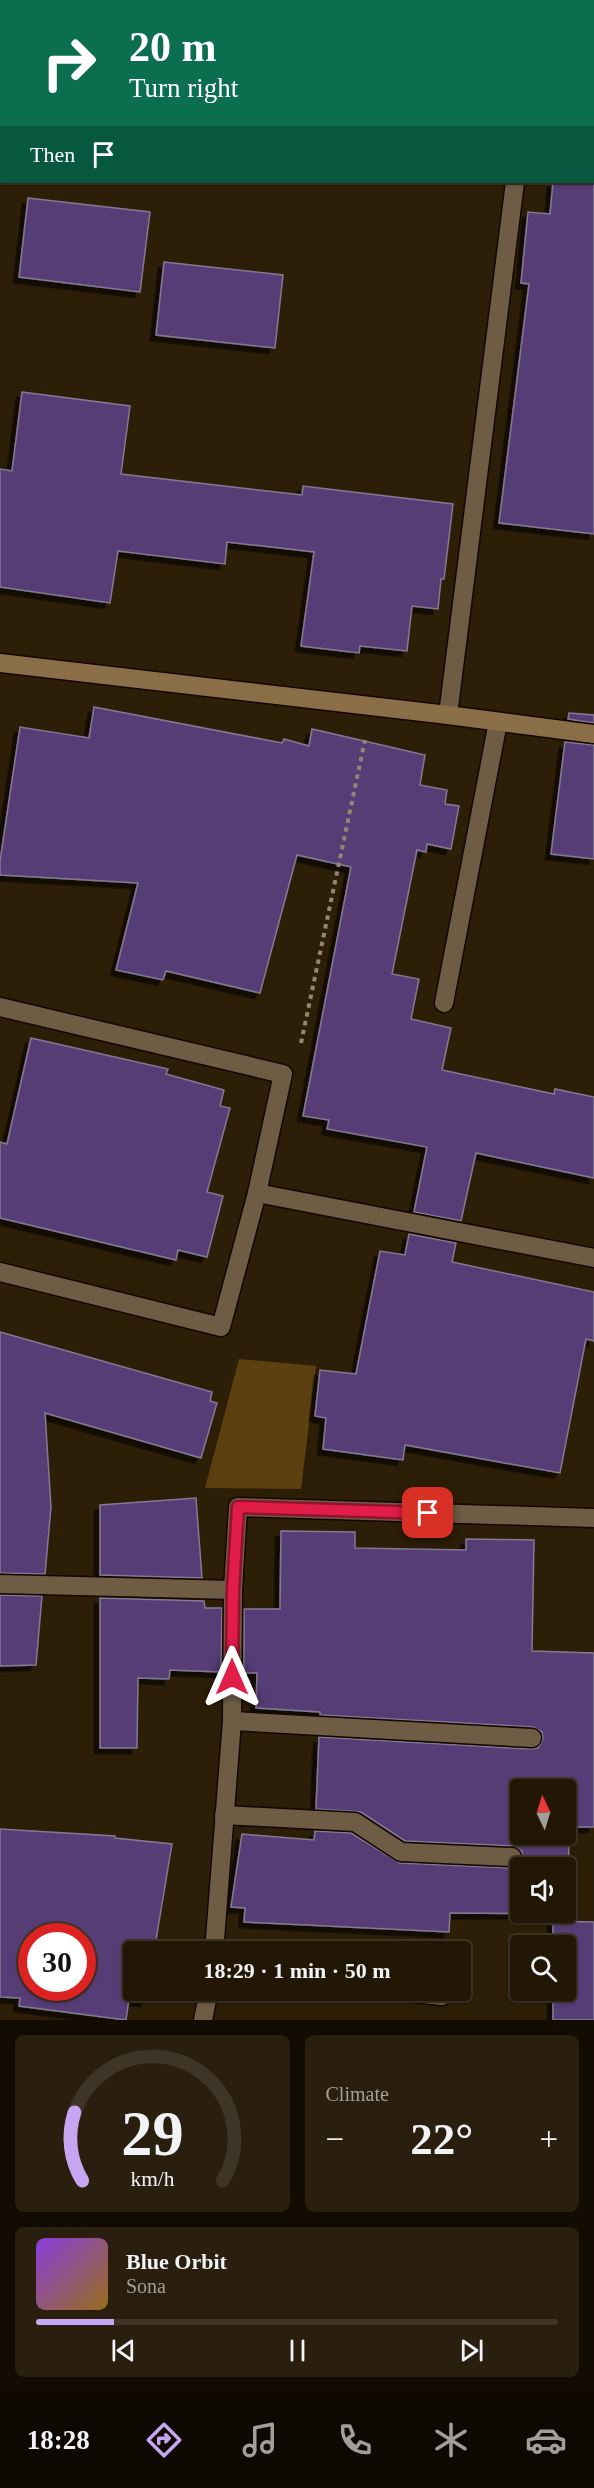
<!DOCTYPE html>
<html lang="en">
<head>
<meta charset="utf-8">
<style>
  :root { --surface:#221605; --page:#2a1f0f; --text:#f1f3f6; --muted:#a29f9a; --line:#3f3527; --accent:#c6a6f0 }
  body { margin:0; font-family:Georgia,serif; background:var(--page); color:var(--text); height:100vh; display:flex; flex-direction:column; font-size:22px; white-space:nowrap }
  * { box-sizing:border-box; margin:0 }
  p { font-size:20px; color:var(--muted) }
  .icon { flex:none; width:33px; height:33px; fill:none; stroke:currentColor; stroke-width:2; stroke-linecap:round; stroke-linejoin:round }
  .map { position:relative; height:2020px; overflow:hidden }
  .drawer { display:flex; flex-direction:column; gap:15px; padding:15px; background:#130c03; flex:1 }
  .drawer>* { flex:none }
  .banner { position:absolute; left:0px; top:0px; width:594px; height:183px; box-shadow:0 2px 4px #0004,0 0 0 2px var(--line); background:#0b6e4f; color:#fff; overflow:hidden }
  .needle { width:39px; rotate:356deg }
  .buttons { position:absolute; left:510px; top:1779px; display:grid; gap:12px }
  .buttons a { display:grid; place-items:center; width:66px; height:66px; border-radius:6px; background:var(--surface); box-shadow:0 2px 4px #0004,0 0 0 2px var(--line); font-size:30px }
  .speed { position:absolute; left:18px; top:1923px; display:flex; gap:12px; font-size:30px; font-weight:700; text-align:center }
  .speed>* { display:grid; place-content:center; width:78px; height:78px; border-radius:50%; background:var(--surface); box-shadow:0 2px 4px #0004,0 0 0 2px var(--line); line-height:1 }
  .speed .limit { border:9px solid #d22; background:#fff; color:#111 }
  .pin { position:absolute; display:grid; place-items:center; width:51px; height:51px; color:#fff; margin:-26px; border-radius:12px; box-shadow:0 3px 9px #0006 }
  .me { position:absolute; width:66px; margin:-33px; rotate:0deg; stroke-linejoin:round; filter:drop-shadow(0 0 4px #0008) }
  .turn { display:flex; align-items:center; gap:21px; height:126px; padding:0 30px; font-size:27px }
  .turn .icon { width:78px; height:78px; stroke-width:2.5 }
  .turn b { display:block; font-size:42px; line-height:51px }
  .then { display:flex; align-items:center; height:57px; padding:0 30px; background:#0003; gap:12px; font-size:22px }
  .big { font-size:45px; font-weight:600; line-height:1.1 }
  .drawer .widget { flex:1; display:flex; flex-direction:column; justify-content:center; gap:9px; min-width:0; padding:0 21px; border-radius:9px; background:var(--page) }
  .drawer .dial { align-items:center; gap:0 }
  .dial svg { height:156px; overflow:visible; fill:none; stroke:var(--line); stroke-width:7; stroke-linecap:round; text-anchor:middle }
  .dial text { fill:var(--text); stroke:none }
  .song { display:flex; align-items:center; gap:18px }
  .cover { width:72px; height:72px; border-radius:9px; background:linear-gradient(135deg,hsl(270 70% 55%),hsl(40 70% 35%)) }
  .played { height:6px; border-radius:3px; background:linear-gradient(90deg,var(--accent) 15%,var(--line) 15%) }
  .keys { display:flex; justify-content:space-around; direction:ltr }
  .heat { display:flex; justify-content:space-between; align-items:center; font-size:33px; direction:ltr }
  .drawer .tiles { flex:1; display:grid; gap:15px; grid-template-columns:1fr 1fr }
  .widget:last-child { grid-column:span 2 }
  .trip { position:absolute; left:123px; top:1941px; width:348px; height:60px; border-radius:6px; background:var(--surface); box-shadow:0 2px 4px #0004,0 0 0 2px var(--line); font-weight:600; line-height:60px; text-align:center }
  .tabs { display:flex; height:96px; justify-content:space-around; align-items:center; background:#0e0902; color:var(--muted) }
  .tabs .icon { width:42px; height:42px }
  .tabs .active { color:var(--accent) }
  .tabs b { font-size:27px; color:var(--text) }
  .map>svg:first-child { display:block }
</style>
</head>
<body>
<div class="map">
<svg width="594" height="2020" viewBox="0 0 594 2020">
  <defs>
    <filter id="shadow"><feDropShadow dx="-5.5" dy="5.5" stdDeviation="0" flood-color="#0009"/></filter>
  </defs>
  <rect width="100%" height="100%" fill="#2d1e07"/>
  <path fill="#5d400f" d="M 239,1359 L 316,1366 L 301,1489 L 205,1488 Z"/>
  <g fill="#573e75" stroke="#847994" stroke-width="1.5" fill-rule="evenodd" filter="url(#shadow)">
    <path d="M 553,182 L 594,182 L 594,534 L 499,523 L 529,284 L 521,283 L 528,212 L 550,214 Z"/>
    <path d="M 28,198 L 150,212 L 140,292 L 19,277 Z"/>
    <path d="M 164,262 L 283,275 L 275,348 L 156,335 Z"/>
    <path d="M 22,392 L 130,406 L 121,474 L 302,495 L 303,486 L 453,504 L 444,579 L 441,579 L 438,609 L 412,606 L 407,651 L 360,646 L 359,653 L 301,646 L 314,552 L 227,542 L 225,564 L 118,551 L 110,603 L 0,587 L 0,469 L 12,471 Z"/>
    <path d="M 94,707 L 282,743 L 284,739 L 309,746 L 312,729 L 425,755 L 420,785 L 447,790 L 445,804 L 459,806 L 451,849 L 427,844 L 426,852 L 417,850 L 392,974 L 419,979 L 411,1019 L 451,1028 L 442,1070 L 554,1094 L 555,1089 L 594,1097 L 594,1178 L 476,1153 L 461,1221 L 414,1212 L 427,1147 L 327,1129 L 329,1120 L 303,1116 L 351,867 L 297,855 L 260,993 L 166,971 L 163,980 L 116,970 L 138,883 L 0,875 L 0,861 L 20,727 L 89,738 Z"/>
    <path d="M 569,713 L 594,715 L 594,723 L 568,719 Z"/>
    <path d="M 565,742 L 594,745 L 594,859 L 551,854 Z"/>
    <path d="M 31,1038 L 168,1069 L 166,1074 L 224,1090 L 220,1106 L 230,1108 L 207,1192 L 223,1196 L 207,1257 L 178,1250 L 176,1260 L 0,1218 L 0,1142 L 7,1144 Z"/>
    <path d="M 409,1234 L 456,1243 L 452,1262 L 594,1292 L 594,1341 L 586,1339 L 560,1473 L 405,1445 L 403,1460 L 323,1449 L 326,1418 L 315,1416 L 320,1370 L 356,1374 L 380,1251 L 405,1255 Z"/>
    <path d="M 0,1332 L 212,1392 L 210,1401 L 217,1403 L 201,1458 L 45,1413 L 51,1507 L 45,1574 L 0,1573 Z"/>
    <path d="M 196,1498 L 202,1578 L 100,1575 L 100,1505 Z"/>
    <path d="M 281,1531 L 355,1532 L 355,1548 L 466,1550 L 466,1539 L 534,1540 L 532,1651 L 594,1653 L 594,1827 L 569,1827 L 568,1914 L 450,1913 L 449,1932 L 244,1922 L 245,1908 L 231,1907 L 242,1834 L 314,1840 L 315,1831 L 351,1833 L 400,1863 L 512,1868 L 522,1863 L 522,1851 L 513,1846 L 405,1841 L 361,1812 L 316,1809 L 319,1737 L 531,1749 L 538,1748 L 543,1739 L 542,1732 L 533,1727 L 320,1715 L 320,1712 L 256,1708 L 257,1673 L 244,1673 L 244,1609 L 280,1609 ZM 520,1790 L 566,1790 L 566,1834 L 520,1834 ZM 520,1868 L 566,1868 L 566,1912 L 520,1912 Z"/>
    <path d="M 0,1595 L 42,1596 L 36,1665 L 0,1666 Z"/>
    <path d="M 100,1598 L 204,1601 L 205,1608 L 222,1608 L 221,1672 L 170,1670 L 169,1679 L 138,1678 L 137,1748 L 100,1748 Z"/>
    <path d="M 0,1829 L 115,1836 L 115,1838 L 172,1844 L 154,1952 L 134,1952 L 134,1990 L 147,1990 L 146,2001 L 129,1999 L 126,2020 L 19,2006 L 20,1998 L 0,1997 ZM 32,1936 L 82,1936 L 82,1988 L 32,1988 Z"/>
    <path d="M 553,1921 L 594,1922 L 594,2020 L 553,2020 L 553,1990 L 566,1990 L 566,1946 L 553,1946 Z"/>
  </g>
  <g fill="none" stroke-linecap="round" stroke-linejoin="round">
    <g stroke="#140700" stroke-width="21">
      <g id="lane">
        <path d="M 444,1003 L 498,722"/>
        <path d="M 257,1193 L 594,1258"/>
        <path d="M 232,1721 L 532,1738"/>
        <path d="M 224,1815 L 355,1822 L 401,1852 L 512,1857"/>
        <path d="M 386,1990 L 442,1996"/>
      </g>
    </g>
    <g stroke="#140700" stroke-width="21">
      <g id="street">
        <path d="M 322,2 L 322,0"/>
        <path d="M 448,715 L 515,182"/>
        <path d="M 0,1007 L 283,1074 L 257,1193 L 221,1327 L 0,1272"/>
        <path d="M 0,1584 L 233,1590 L 232,1721 L 214,1952"/>
        <path d="M 233,1590 L 238,1507 L 594,1518"/>
        <path d="M 203,2020 L 209,1990"/>
      </g>
    </g>
    <g stroke="#140700" stroke-width="21">
      <path id="secondary" d="M 0,663 L 448,715 L 594,734"/>
    </g>
    <g stroke="#938673" stroke-width="4" stroke-dasharray="4.5 4.5" stroke-linecap="butt">
      <path d="M 592,36 L 594,36"/>
      <path d="M 301,1043 L 365,740"/>
    </g>
    <use href="#lane" stroke="#6e5c44" stroke-width="18"/>
    <use href="#street" stroke="#6e5c44" stroke-width="18"/>
    <use href="#secondary" stroke="#8a6e48" stroke-width="18"/>
  </g>
  <g fill="none" stroke-linecap="round" stroke-linejoin="round">
    <g stroke="#92132f" stroke-width="15">
      <path id="route" d="M 232,1677 L 233,1590 L 238,1507 L 428,1513"/>
    </g>
    <use href="#route" stroke="#e11d48" stroke-width="10"/>
  </g>
</svg>
<div class="buttons">
<a><svg class="needle" viewBox="-14 -14 28 28"><path d="M0-13l5 13h-10z" fill="#e53935"/><path d="M0 13l5-13h-10z" fill="#a29f9a"/></svg></a>
<a><svg class="icon" aria-label="sound" viewBox="0 0 24 24"><path d="M4 9h4l5-4v14l-5-4H4zM17 9q2 3 0 6"/></svg></a>
<a><svg class="icon" aria-label="search" viewBox="0 0 24 24"><circle cx="10" cy="10" r="6"/><path d="M15 15l6 6"/></svg></a>
</div>
<div class="speed"><div class="limit">30</div></div>
<div class="pin" style="left:428px;top:1513px;background:#d93025"><svg class="icon" aria-label="arrive" viewBox="0 0 24 24"><path d="M6 21V4h12l-3 4 3 4H6"/></svg></div>
<svg class="me" style="left:232px;top:1677px" viewBox="-20 -20 40 40"><path d="M0-17L14 15 0 8-14 15z" fill="#e11d48" stroke="#fff" stroke-width="4"/></svg>
<div class="trip">18:29 · 1 min · 50 m</div>
<div class="banner">
<div class="turn"><svg class="icon" aria-label="right" viewBox="0 0 24 24"><path d="M7 20v-9h11M14 6l5 5-5 5"/></svg><div><b>20 m</b>Turn right</div></div>
<div class="then">Then<svg class="icon" aria-label="arrive" viewBox="0 0 24 24"><path d="M6 21V4h12l-3 4 3 4H6"/></svg></div>
</div>
</div>
<section class="drawer">
<div class="tiles">
<div class="widget dial"><svg viewBox="0 0 100 80">
<path d="M14 69A42 42 0 1 1 86 69"/>
<path d="M14 69A42 42 0 0 1 10 34" stroke="#c6a6f0"/>
<text x="50" y="56" font-size="32" font-weight="700">29</text>
<text x="50" y="72" font-size="11">km/h</text>
</svg></div>
<div class="widget"><p>Climate</p>
<div class="heat"><a>−</a><b class="big">22°</b><a>+</a></div>
</div>
<div class="widget">
<div class="song"><i class="cover"></i><div><b>Blue Orbit</b><p>Sona</p></div></div>
<div class="played"></div>
<div class="keys"><svg class="icon" aria-label="previous" viewBox="0 0 24 24"><path d="M18 5L8 12l10 7zM5 5v14"/></svg><svg class="icon" aria-label="pause" viewBox="0 0 24 24"><path d="M8 5v14M16 5v14"/></svg><svg class="icon" aria-label="next" viewBox="0 0 24 24"><path d="M6 5l10 7-10 7zM19 5v14"/></svg></div>
</div>
</div>
</section>
<nav class="tabs">
<b>18:28</b>
<svg class="icon active" aria-label="directions" viewBox="0 0 24 24"><path d="M12 3l9 9-9 9-9-9zM9 14v-3h6M13 9l2 2-2 2"/></svg>
<svg class="icon" aria-label="music" viewBox="0 0 24 24"><path d="M9 18V5l10-2v13"/><circle cx="6" cy="18" r="3"/><circle cx="16" cy="16" r="3"/></svg>
<svg class="icon" aria-label="phone" viewBox="0 0 24 24"><path d="M5 4h4l2 5-3 2q2 4 5 5l2-3 5 2v4C11 20 4 13 5 4z"/></svg>
<svg class="icon" aria-label="climate" viewBox="0 0 24 24"><path d="M12 3v18M4 7l16 10M4 17L20 7"/></svg>
<svg class="icon" aria-label="car" viewBox="0 0 24 24"><path d="M5 17H2v-5l4-1 3-4h7l3 4 3 1v5h-3M9 17h6M6 11h13"/><circle cx="7" cy="17" r="2"/><circle cx="17" cy="17" r="2"/></svg>
</nav>
</body>
</html>
